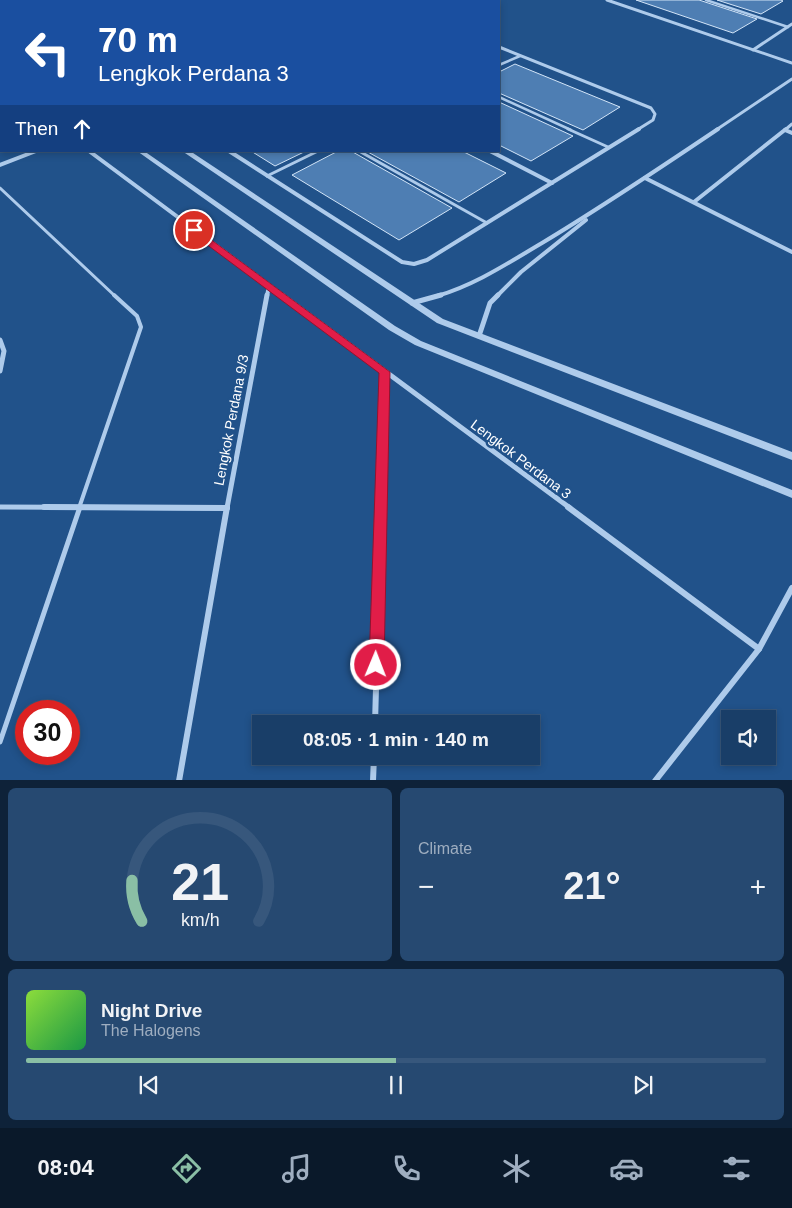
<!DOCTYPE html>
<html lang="en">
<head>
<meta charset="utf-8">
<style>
  :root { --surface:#193e68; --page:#264971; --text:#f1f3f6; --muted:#9faec0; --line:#37577c; --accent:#8abfa5 }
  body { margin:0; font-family:Arial,sans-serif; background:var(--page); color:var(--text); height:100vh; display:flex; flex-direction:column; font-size:19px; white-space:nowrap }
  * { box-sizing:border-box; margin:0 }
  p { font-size:16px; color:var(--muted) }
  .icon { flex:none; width:28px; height:28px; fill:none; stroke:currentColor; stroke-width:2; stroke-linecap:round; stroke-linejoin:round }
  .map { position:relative; height:780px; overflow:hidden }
  .sheet { display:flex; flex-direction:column; gap:8px; padding:8px; background:#0e2239; flex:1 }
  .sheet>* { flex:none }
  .guide { position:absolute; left:0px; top:0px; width:500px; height:152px; box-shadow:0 2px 8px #0003,0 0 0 1px var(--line); background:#1a4fa0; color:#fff; overflow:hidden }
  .controls { position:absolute; left:721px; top:710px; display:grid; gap:10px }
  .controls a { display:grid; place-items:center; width:55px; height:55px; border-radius:0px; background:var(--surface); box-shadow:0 2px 8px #0003,0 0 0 1px var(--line); font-size:25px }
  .speed { position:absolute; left:15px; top:700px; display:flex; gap:10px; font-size:25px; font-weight:700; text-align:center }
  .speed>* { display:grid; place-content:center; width:65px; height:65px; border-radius:50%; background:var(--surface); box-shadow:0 2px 8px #0003,0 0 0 1px var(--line); line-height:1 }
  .speed .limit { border:8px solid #d22; background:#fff; color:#111 }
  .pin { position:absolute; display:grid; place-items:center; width:42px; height:42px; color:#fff; margin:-21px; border:2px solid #fff; border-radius:50%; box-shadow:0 1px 5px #0007 }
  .me { position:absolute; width:55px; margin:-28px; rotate:1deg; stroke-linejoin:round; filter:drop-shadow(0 0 4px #0008) }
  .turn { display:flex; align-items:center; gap:18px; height:105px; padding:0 15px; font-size:22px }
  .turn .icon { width:65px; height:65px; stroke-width:2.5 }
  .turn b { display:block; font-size:35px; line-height:42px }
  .then { display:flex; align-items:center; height:48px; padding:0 15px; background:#0003; gap:10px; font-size:19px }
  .big { font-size:38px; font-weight:600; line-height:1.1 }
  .sheet .widget { flex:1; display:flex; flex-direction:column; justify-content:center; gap:8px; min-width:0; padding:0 18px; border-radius:8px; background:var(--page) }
  .sheet .dial { align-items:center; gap:0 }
  .dial svg { height:130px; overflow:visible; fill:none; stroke:var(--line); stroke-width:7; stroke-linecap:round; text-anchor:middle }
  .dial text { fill:var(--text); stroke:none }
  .song { display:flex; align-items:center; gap:15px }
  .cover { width:60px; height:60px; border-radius:8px; background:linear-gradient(135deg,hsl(90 70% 55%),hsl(140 70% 35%)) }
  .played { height:5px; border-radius:2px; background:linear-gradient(90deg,var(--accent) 50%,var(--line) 50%) }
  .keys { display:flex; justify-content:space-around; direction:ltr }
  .heat { display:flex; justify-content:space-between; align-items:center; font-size:28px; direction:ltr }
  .sheet .tiles { flex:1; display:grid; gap:8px; grid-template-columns:1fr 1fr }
  .widget:last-child { grid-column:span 2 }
  .trip { position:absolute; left:252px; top:715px; width:288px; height:50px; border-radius:0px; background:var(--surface); box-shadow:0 2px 8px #0003,0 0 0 1px var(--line); font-weight:600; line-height:50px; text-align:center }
  .dock { display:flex; height:80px; justify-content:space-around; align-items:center; background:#0a192a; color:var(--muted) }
  .dock .icon { width:35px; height:35px }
  .dock .on { color:var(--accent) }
  .dock b { font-size:22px; color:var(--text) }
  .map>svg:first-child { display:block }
</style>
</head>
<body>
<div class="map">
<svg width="792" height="781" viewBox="0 0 792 781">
  <rect width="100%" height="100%" fill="#21528a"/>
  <g fill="#4e7eb3" stroke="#d3e5f8">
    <path d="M 43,0 L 105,0 L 101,1 Z"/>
    <path d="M 131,0 L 197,0 L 127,1 Z"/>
    <path d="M 242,0 L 308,0 L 238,1 Z"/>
    <path d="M 328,0 L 399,0 L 325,1 Z"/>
    <path d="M 636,0 L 699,0 L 757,19 L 733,33 Z"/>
    <path d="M 717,0 L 781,0 L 783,1 L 761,14 Z"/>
    <path d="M 515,64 L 620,107 L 583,130 L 499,93 L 499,72 Z"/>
    <path d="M 499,102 L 573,136 L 531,161 L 499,145 Z"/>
    <path d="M 251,151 L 306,151 L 275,166 Z"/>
    <path d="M 338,151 L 351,151 L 452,208 L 399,240 L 292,175 Z"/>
    <path d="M 366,151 L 462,151 L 506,173 L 459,202 Z"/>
  </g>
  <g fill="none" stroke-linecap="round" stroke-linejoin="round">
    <g stroke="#aecbeb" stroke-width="2.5">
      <path d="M 706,0 L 788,27"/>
      <path d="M 111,1 L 115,0"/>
      <path d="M 313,1 L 317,0"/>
      <path d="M 499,65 L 520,56"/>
      <path d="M 499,97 L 571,130"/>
    </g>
    <g stroke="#aecbeb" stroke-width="3">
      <path d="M 568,129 L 608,147"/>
      <path d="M 359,151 L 487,223"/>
      <path d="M 267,176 L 318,151"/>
      <path d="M 0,188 L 115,296"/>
    </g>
    <path stroke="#aecbeb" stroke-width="4" d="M 79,508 L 141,327 L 137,316 L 114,295"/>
    <path stroke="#aecbeb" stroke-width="5" d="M 0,742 L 80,507"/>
    <g stroke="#aecbeb" stroke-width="3">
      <path d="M 607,0 L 792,63"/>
      <path d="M 11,1 L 15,0"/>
      <path d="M 213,1 L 217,0"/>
      <path d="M 415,1 L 418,0"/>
      <path d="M 499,47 L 651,108 L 655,114 L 653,120 L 637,130"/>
      <path d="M 753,50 L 792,24"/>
      <path d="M 716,130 L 792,79"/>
      <path d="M 785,130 L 792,124"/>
    </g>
    <g stroke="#aecbeb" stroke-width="4">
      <path d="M 785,130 L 792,133"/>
      <path d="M 89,151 L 284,296"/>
      <path d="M 229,151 L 402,262 L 414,264 L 427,260 L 639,129"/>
      <path d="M 490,151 L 552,183"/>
      <path d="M 0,165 L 36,151"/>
      <path d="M 645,178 L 792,252"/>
      <path d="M 694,202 L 786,129"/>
      <path d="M 267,296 L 269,286"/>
      <path d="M 437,296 C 475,285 508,263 542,243 C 602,207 660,168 718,129"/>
      <path d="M 497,296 L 521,272 L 586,220"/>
    </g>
    <g stroke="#aecbeb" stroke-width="5">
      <path d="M 282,295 L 570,508"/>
      <path d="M 412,303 L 441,295"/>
      <path d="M 479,336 L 490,303 L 498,295"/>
      <path d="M 0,340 L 4,351 L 0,371"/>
      <path d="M 0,507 L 227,508"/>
      <path d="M 227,508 L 267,295"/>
      <path d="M 381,508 L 384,372"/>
    </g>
    <g stroke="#aecbeb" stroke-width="6">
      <path d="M 44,507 L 227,508"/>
      <path d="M 568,507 L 759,649"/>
      <path d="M 375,724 L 381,507"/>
      <path d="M 179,781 L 227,507"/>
      <path d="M 373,781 L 374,756"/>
      <path d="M 655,781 L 759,649 L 792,588"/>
    </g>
    <g fill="#aecbeb" fill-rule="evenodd">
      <path d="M 0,25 L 1,26 L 1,29 L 0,29 Z"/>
      <path d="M 0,51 L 1,52 L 1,56 L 0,55 Z"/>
      <path d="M 137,151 L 144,151 L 395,326 L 421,341 L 792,490 L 792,498 L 415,345 L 389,330 Z"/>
      <path d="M 182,151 L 190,151 L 443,319 L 792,452 L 792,460 L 437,323 Z"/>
    </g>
  </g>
  <path fill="#e11d48" stroke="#92132f" d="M 194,227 L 390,372 L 384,665 L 382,670 L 376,672 L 371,670 L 369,665 L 379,373 L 190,232 L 189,230 Z"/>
  <g text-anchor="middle" stroke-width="5" stroke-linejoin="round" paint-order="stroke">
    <g font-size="14" fill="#fff" stroke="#21528a">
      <text transform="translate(231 420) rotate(-79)" y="5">Lengkok Perdana 9/3</text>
      <text transform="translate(521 459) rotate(37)" y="5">Lengkok Perdana 3</text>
    </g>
  </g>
</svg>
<div class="controls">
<a><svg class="icon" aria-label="sound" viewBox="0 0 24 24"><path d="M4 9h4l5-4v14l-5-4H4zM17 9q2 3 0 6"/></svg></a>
</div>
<div class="speed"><div class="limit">30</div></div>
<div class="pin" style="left:194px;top:230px;background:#d93025"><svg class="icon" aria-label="arrive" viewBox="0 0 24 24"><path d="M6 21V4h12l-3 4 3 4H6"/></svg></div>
<svg class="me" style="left:376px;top:665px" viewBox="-20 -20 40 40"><circle r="17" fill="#e11d48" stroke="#fff" stroke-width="3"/><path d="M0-11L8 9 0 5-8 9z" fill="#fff"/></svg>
<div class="trip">08:05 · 1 min · 140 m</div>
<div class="guide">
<div class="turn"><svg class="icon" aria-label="left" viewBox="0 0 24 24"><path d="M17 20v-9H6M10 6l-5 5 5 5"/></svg><div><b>70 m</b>Lengkok Perdana 3</div></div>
<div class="then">Then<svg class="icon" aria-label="ahead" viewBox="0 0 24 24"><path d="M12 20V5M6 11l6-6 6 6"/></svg></div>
</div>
</div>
<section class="sheet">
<div class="tiles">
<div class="widget dial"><svg viewBox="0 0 100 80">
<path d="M14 69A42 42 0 1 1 86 69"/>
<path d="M14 69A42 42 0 0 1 8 44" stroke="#8abfa5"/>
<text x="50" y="56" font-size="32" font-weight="700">21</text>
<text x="50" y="72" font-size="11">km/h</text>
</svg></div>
<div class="widget"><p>Climate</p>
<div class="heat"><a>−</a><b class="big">21°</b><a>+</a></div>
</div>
<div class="widget">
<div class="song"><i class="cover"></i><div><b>Night Drive</b><p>The Halogens</p></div></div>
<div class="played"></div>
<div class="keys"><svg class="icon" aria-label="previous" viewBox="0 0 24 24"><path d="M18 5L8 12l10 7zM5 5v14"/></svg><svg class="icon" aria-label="pause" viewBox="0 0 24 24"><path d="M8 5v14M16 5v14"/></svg><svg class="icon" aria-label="next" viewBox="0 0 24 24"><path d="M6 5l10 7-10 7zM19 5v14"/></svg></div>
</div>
</div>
</section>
<nav class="dock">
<b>08:04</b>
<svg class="icon on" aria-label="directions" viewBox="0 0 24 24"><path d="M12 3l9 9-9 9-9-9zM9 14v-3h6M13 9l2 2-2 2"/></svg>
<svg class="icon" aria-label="music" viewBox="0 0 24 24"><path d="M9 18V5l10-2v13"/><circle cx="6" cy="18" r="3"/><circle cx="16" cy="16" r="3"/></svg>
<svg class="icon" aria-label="phone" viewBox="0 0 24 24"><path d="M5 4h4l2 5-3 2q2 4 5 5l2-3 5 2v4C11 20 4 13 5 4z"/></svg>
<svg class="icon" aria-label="climate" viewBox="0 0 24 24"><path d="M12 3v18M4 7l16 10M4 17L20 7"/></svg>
<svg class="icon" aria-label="car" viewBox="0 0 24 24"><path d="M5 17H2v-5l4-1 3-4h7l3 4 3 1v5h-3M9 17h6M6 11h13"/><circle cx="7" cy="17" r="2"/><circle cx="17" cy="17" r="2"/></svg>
<svg class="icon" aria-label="filters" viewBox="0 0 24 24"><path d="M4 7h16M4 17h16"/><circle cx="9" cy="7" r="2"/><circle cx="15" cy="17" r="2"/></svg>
</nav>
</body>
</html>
